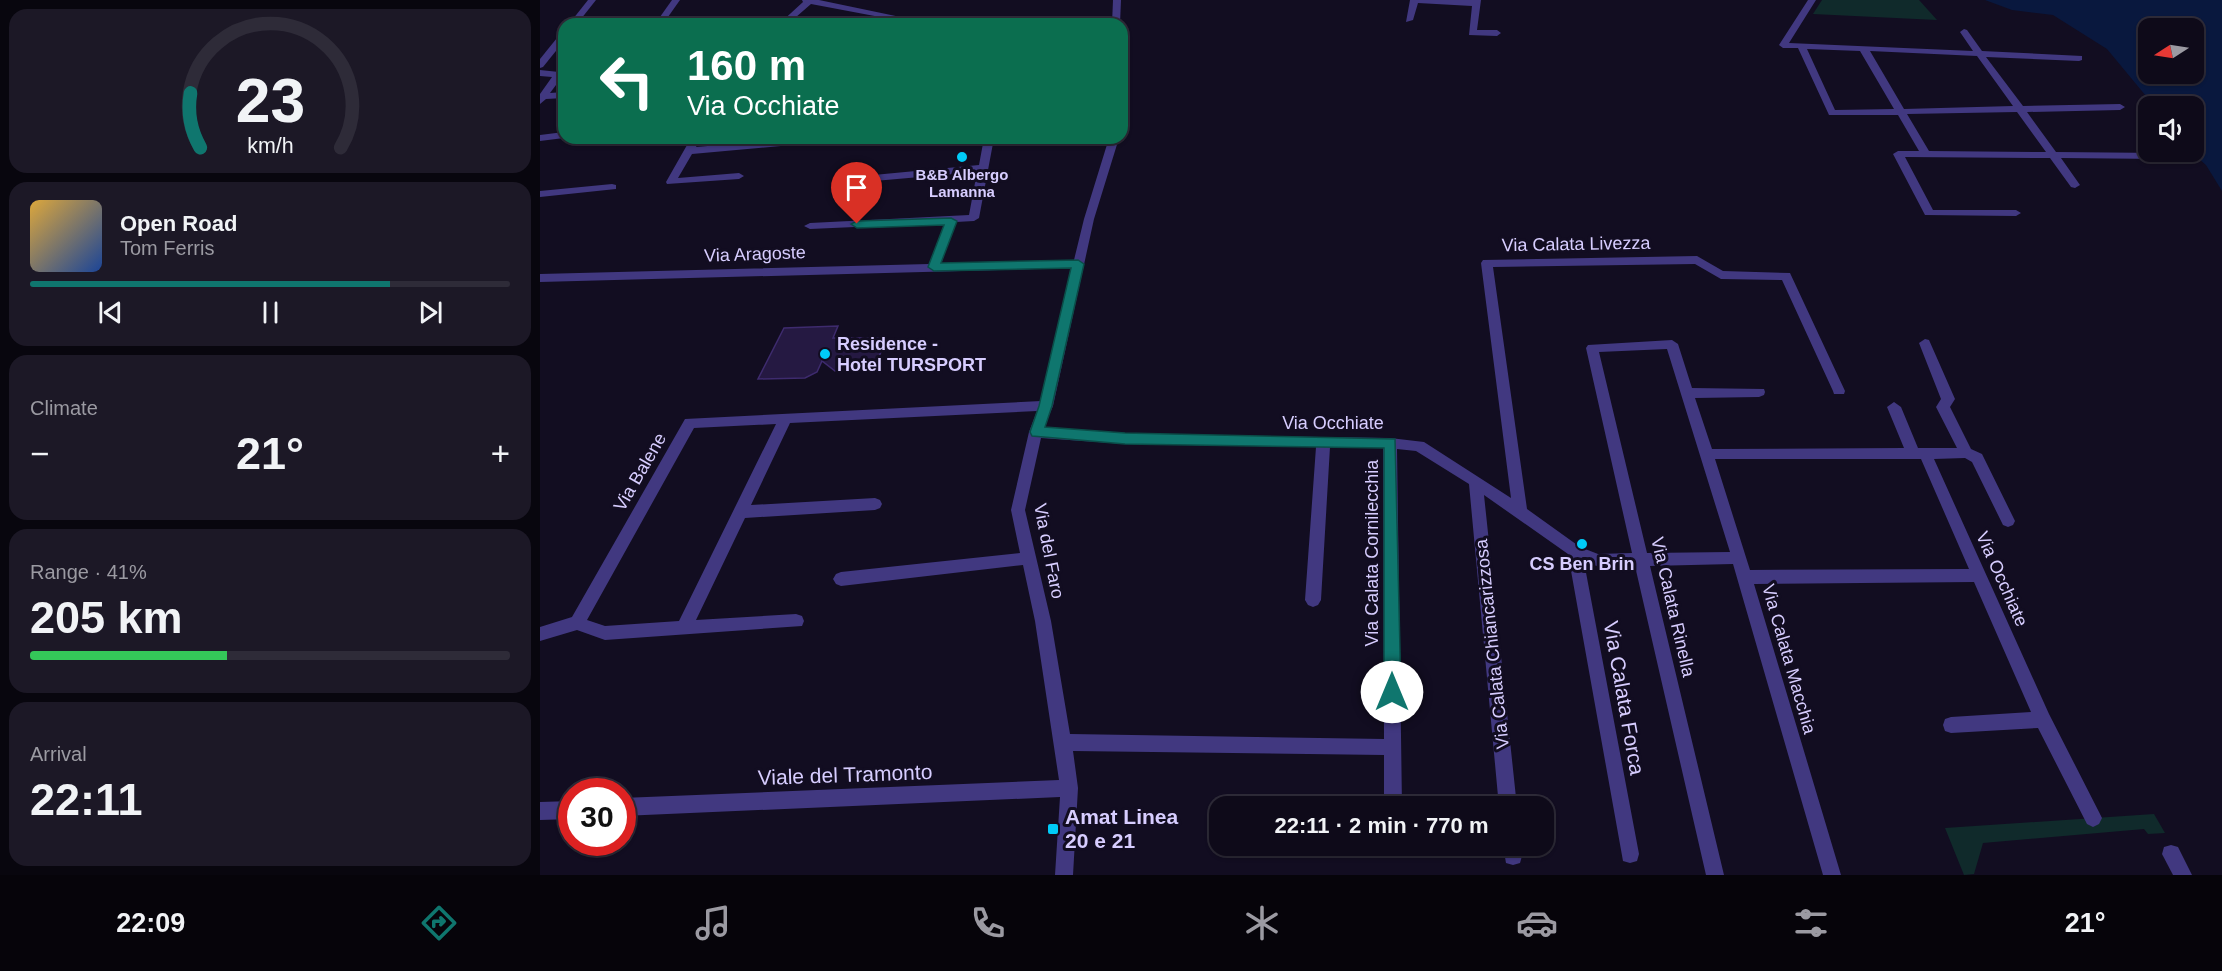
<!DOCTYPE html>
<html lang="en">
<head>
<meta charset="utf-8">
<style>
  :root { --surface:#0e0a19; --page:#1c1826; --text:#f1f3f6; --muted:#9b9aa2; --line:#2e2b38; --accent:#0f766e }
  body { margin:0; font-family:Arial,sans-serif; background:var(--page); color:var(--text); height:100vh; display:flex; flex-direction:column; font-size:22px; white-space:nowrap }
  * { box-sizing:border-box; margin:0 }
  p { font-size:20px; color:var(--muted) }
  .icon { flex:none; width:33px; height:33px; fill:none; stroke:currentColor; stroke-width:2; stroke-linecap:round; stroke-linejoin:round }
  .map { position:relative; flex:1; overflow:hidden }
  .details { display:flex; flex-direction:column; gap:9px; padding:9px; background:#08060e; width:540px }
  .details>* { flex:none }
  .hud { position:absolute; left:18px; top:18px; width:570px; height:126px; border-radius:18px; box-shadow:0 2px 4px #0004,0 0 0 2px var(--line); background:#0b6e4f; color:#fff; overflow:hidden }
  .needle { width:39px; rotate:258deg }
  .tools { position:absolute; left:1598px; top:18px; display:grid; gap:12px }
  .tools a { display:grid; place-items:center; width:66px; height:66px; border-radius:12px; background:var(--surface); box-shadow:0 2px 4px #0004,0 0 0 2px var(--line); font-size:30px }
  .speed { position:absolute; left:18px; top:778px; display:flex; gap:12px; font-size:30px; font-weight:700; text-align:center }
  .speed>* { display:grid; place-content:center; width:78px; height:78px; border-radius:50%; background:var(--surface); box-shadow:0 2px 4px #0004,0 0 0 2px var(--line); line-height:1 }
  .speed .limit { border:9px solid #d22; background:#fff; color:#111 }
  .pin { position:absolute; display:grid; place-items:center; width:51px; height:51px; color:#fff; margin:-62px -26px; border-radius:50% 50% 50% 0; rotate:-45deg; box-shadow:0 0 6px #0007 }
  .pin .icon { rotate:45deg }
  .me { position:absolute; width:66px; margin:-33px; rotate:0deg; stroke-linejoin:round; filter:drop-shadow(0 0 4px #0008) }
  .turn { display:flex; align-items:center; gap:21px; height:126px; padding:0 30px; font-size:27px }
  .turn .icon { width:78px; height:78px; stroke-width:2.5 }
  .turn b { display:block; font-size:42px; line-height:51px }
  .big { font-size:45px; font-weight:700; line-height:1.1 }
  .details .widget { flex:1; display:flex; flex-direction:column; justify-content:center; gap:9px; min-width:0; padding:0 21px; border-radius:18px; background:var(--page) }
  .details .dial { align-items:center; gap:0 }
  .dial svg { height:156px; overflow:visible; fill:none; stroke:var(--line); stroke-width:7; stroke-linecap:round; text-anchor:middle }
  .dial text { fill:var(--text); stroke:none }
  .song { display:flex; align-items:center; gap:18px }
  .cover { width:72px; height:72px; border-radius:9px; background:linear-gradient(135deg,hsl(40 70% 55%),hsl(220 70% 35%)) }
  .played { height:6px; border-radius:3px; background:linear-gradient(90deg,var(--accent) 75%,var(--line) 75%) }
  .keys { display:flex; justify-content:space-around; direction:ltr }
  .heat { display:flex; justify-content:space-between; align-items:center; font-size:33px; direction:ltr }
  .charge { height:9px; border-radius:4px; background:linear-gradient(90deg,#34c759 41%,var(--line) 0) }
  .trip { position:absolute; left:669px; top:796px; width:345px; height:60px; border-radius:18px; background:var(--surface); box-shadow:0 2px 4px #0004,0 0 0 2px var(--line); font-weight:700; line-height:60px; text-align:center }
  .tabs { display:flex; height:96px; justify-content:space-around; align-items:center; background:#06040a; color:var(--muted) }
  .tabs .icon { width:42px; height:42px }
  .tabs .selected { color:var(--accent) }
  .tabs b { font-size:27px; color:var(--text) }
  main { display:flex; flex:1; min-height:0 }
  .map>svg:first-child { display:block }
</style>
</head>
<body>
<main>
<section class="details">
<div class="widget dial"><svg viewBox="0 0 100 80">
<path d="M14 69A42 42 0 1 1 86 69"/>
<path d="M14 69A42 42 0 0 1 9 41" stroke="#0f766e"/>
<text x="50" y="56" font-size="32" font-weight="700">23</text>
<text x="50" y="72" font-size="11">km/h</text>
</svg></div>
<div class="widget">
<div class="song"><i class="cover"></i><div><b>Open Road</b><p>Tom Ferris</p></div></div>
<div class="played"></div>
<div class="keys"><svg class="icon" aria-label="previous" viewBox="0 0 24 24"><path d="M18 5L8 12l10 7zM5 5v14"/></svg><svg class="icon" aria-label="pause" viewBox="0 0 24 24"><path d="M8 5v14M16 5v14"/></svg><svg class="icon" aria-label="next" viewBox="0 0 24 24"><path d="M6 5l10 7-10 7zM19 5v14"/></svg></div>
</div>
<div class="widget"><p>Climate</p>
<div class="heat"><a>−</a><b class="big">21°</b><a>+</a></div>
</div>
<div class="widget"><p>Range · 41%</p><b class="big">205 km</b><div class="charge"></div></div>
<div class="widget"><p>Arrival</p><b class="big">22:11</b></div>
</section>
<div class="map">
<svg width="1682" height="875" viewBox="0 0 1682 875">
  <rect width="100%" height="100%" fill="#120d21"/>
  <g fill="#102a2b">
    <path d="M 1282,0 L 1379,0 L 1397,20 L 1273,14 Z"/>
    <path d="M 1614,814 L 1625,833 L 1608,834 L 1604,829 L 1443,843 L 1434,874 L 1424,875 L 1405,828 Z"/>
  </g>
  <path fill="#09183e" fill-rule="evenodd" d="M 1445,0 L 1682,0 L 1682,191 L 1666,165 L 1651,152 L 1653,152 L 1653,106 L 1611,102 L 1567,49 L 1513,15 L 1472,10 ZM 1608,28 L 1653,28 L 1653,74 L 1608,74 Z"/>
  <path fill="#251942" stroke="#3e2b6e" stroke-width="1.5" d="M 298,326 L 293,338 L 342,338 L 345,342 L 336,364 L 327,364 L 324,370 L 295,371 L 282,361 L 277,372 L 265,378 L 218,379 L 244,328 Z"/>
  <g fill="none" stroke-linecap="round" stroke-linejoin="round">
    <g fill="#413880" fill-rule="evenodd">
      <path d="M 48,0 L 56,0 L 37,24 L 29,24 Z"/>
      <path d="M 132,0 L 140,0 L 123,24 L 115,24 Z"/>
      <path d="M 262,0 L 279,0 L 394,24 L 377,24 L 271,4 L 248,24 L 239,24 L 263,2 Z"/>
      <path d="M 573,0 L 581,0 L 580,24 L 572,24 Z"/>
      <path d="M 870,0 L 941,0 L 937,30 L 957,30 L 961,33 L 957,36 L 929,35 L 932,6 L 878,3 L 873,20 L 866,22 Z"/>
      <path d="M 1268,0 L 1276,0 L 1249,43 L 1433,51 L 1420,32 L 1424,29 L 1427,30 L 1442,51 L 1542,56 L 1542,60 L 1539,61 L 1446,57 L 1483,106 L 1580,104 L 1585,107 L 1580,110 L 1487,112 L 1516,152 L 1622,153 L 1627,156 L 1622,159 L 1521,158 L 1540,185 L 1535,188 L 1531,187 L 1510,158 L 1365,157 L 1393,210 L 1476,210 L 1481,213 L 1476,216 L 1385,215 L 1353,154 L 1358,151 L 1379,151 L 1358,115 L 1289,115 L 1258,48 L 1243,48 L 1239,45 ZM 1267,49 L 1320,51 L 1354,109 L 1295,110 ZM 1330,51 L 1437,56 L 1473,106 L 1364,109 ZM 1477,112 L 1506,152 L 1389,151 L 1367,114 Z"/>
      <path d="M 24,32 L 24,41 L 3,67 L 0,68 L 0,59 L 21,33 Z"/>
      <path d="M 0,70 L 19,72 L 22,77 L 10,93 L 24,92 L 24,98 L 6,99 L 0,104 L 0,94 L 12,77 L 0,76 Z"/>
      <path d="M 24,132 L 24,138 L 0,141 L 0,135 Z"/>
      <path d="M 151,138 L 161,138 L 156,147 L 261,138 L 300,138 L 295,141 L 152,154 L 138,178 L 199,173 L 204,176 L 199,179 L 127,184 L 126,182 Z"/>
      <path d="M 444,138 L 454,138 L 439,218 L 434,221 L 416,222 L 401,264 L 534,260 L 544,219 L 569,138 L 579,138 L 554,219 L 513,406 L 504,427 L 585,434 L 850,438 L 884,442 L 971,498 L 941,263 L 943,260 L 1157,256 L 1183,271 L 1250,273 L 1305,391 L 1304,394 L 1294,394 L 1293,391 L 1242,280 L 1181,279 L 1155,264 L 953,267 L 987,509 L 1040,547 L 1058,554 L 1092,553 L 1046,348 L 1048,345 L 1132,340 L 1138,344 L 1152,388 L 1224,389 L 1225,392 L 1224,395 L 1219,397 L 1155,398 L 1172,449 L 1364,448 L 1347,407 L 1354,402 L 1361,407 L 1378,448 L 1417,448 L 1396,407 L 1401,399 L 1379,343 L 1385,339 L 1389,340 L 1415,399 L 1410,407 L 1431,449 L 1442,454 L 1475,521 L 1473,525 L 1468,527 L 1463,525 L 1432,462 L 1425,458 L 1394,459 L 1509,714 L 1559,812 L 1562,818 L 1559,824 L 1553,827 L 1547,824 L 1498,728 L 1411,733 L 1405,731 L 1403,725 L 1405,719 L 1411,717 L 1491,712 L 1434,582 L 1214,584 L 1301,875 L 1283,875 L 1193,564 L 1110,566 L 1184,875 L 1166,875 L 1095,566 L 1057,566 L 1044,562 L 1099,854 L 1097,861 L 1090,863 L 1083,861 L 1028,554 L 944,495 L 977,807 L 959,807 L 929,484 L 876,451 L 857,449 L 862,807 L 844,807 L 844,755 L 533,751 L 538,788 L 533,875 L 515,875 L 520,797 L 82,816 L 82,798 L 519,780 L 495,621 L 483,565 L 301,586 L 296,584 L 293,579 L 296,574 L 301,572 L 480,553 L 471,510 L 489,432 L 497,411 L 250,423 L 211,505 L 335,498 L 340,500 L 342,504 L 340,508 L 335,510 L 205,518 L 156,620 L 256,614 L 262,616 L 264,621 L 262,626 L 65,640 L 37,630 L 0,641 L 0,627 L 32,617 L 145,419 L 501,401 L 532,268 L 0,282 L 0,274 L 389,264 L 405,223 L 270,229 L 264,226 L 270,223 L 429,215 L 437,172 L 323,182 L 318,179 L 323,176 L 439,165 ZM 1127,349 L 1190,552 L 1107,553 L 1059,352 ZM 236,424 L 139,621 L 65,626 L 47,620 L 154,428 ZM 501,438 L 585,444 L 776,447 L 765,600 L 768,605 L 773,607 L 778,605 L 781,600 L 790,447 L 843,448 L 844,739 L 530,734 L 511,621 L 485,510 ZM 1175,459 L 1381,459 L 1429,569 L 1210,570 Z"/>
      <path d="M 72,184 L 76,185 L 76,189 L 0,197 L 0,191 Z"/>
      <path d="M 32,801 L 32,819 L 0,820 L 0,802 Z"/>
      <path d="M 1631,845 L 1638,847 L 1652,875 L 1633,875 L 1622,854 L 1624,847 Z"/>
      <path d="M 963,846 L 981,846 L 982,856 L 980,863 L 973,865 L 966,863 Z"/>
    </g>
  </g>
  <path fill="#0f766e" stroke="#0a4d48" stroke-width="1.5" d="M 411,218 L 417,221 L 401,263 L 538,260 L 544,264 L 512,406 L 505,427 L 585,433 L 855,439 L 861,692 L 858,698 L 852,700 L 846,698 L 844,692 L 844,448 L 585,444 L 492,436 L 490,432 L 499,406 L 531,268 L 394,271 L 388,267 L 404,225 L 317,228 L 311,224 L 317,221 Z"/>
  <g fill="#00cbf8" stroke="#120d21" stroke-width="2">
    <circle cx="422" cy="157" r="6"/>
    <circle cx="285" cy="354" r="6"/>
    <circle cx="1042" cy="544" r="6"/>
    <rect x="507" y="823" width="12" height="12" rx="3"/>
  </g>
  <g text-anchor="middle" stroke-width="6" stroke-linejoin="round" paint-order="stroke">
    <g font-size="15" font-weight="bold" fill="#d7cdff" stroke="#120d21">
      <text x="422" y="180">B&amp;B Albergo<tspan x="422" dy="17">Lamanna</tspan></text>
    </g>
    <g font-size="18" fill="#d7cdff" stroke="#120d21">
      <text transform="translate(1036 244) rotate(-1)" y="6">Via Calata Livezza</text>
      <text transform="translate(215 254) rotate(-2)" y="6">Via Aragoste</text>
      <text x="793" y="429">Via Occhiate</text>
      <text transform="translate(100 472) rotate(-60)" y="6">Via Balene</text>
      <text transform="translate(509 551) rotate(79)" y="6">Via del Faro</text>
      <text transform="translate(832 553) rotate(-90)" y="6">Via Calata Cornilecchia</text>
      <text transform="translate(1462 579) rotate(66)" y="6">Via Occhiate</text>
      <text transform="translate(1133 607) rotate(77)" y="6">Via Calata Rinella</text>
      <text transform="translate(952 644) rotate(-96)" y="6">Via Calata Chiancarizzosa</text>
      <text transform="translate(1249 659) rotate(74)" y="6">Via Calata Macchia</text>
    </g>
    <g font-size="18" font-weight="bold" fill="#d7cdff" stroke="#120d21" text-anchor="start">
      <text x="297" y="350">Residence -<tspan x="297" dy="21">Hotel TURSPORT</tspan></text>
      <text x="1042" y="570" text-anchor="middle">CS Ben Brin</text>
    </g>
    <g font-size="21" fill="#d7cdff" stroke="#120d21">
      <text transform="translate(1084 698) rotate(80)" y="7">Via Calata Forca</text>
      <text transform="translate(305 775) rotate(-2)" y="7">Viale del Tramonto</text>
    </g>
    <g font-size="21" font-weight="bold" fill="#d7cdff" stroke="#120d21" text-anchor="start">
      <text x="525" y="824">Amat Linea<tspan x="525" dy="24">20 e 21</tspan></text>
    </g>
  </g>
</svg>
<div class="tools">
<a><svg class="needle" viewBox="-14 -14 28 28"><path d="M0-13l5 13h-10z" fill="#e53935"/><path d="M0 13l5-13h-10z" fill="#9b9aa2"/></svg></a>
<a><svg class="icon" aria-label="sound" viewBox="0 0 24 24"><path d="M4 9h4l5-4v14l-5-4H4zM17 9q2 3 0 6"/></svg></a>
</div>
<div class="speed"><div class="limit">30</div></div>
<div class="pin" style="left:317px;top:224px;background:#d93025"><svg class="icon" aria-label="arrive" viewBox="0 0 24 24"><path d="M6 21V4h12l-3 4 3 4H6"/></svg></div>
<svg class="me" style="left:852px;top:692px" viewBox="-20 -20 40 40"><circle r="19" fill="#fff"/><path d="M0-13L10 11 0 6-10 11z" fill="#0f766e"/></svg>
<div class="trip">22:11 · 2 min · 770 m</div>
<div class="hud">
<div class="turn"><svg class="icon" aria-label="left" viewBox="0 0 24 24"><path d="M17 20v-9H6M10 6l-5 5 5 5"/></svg><div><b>160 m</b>Via Occhiate</div></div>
</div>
</div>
</main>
<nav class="tabs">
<b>22:09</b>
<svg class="icon selected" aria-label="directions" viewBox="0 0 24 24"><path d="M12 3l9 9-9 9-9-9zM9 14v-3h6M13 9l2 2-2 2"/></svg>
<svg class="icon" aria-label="music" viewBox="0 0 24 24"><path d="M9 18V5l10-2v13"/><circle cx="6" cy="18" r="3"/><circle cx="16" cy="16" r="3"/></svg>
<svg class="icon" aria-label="phone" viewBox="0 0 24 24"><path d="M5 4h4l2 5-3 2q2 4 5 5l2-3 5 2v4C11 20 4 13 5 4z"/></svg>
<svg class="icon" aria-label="climate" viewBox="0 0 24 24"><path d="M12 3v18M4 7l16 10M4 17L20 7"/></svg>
<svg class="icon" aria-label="car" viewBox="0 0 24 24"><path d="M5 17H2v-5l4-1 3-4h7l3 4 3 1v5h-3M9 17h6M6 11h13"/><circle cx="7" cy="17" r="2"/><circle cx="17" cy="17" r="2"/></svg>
<svg class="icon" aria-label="filters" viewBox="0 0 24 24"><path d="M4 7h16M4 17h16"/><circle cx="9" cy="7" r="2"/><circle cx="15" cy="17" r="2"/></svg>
<b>21°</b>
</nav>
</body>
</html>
